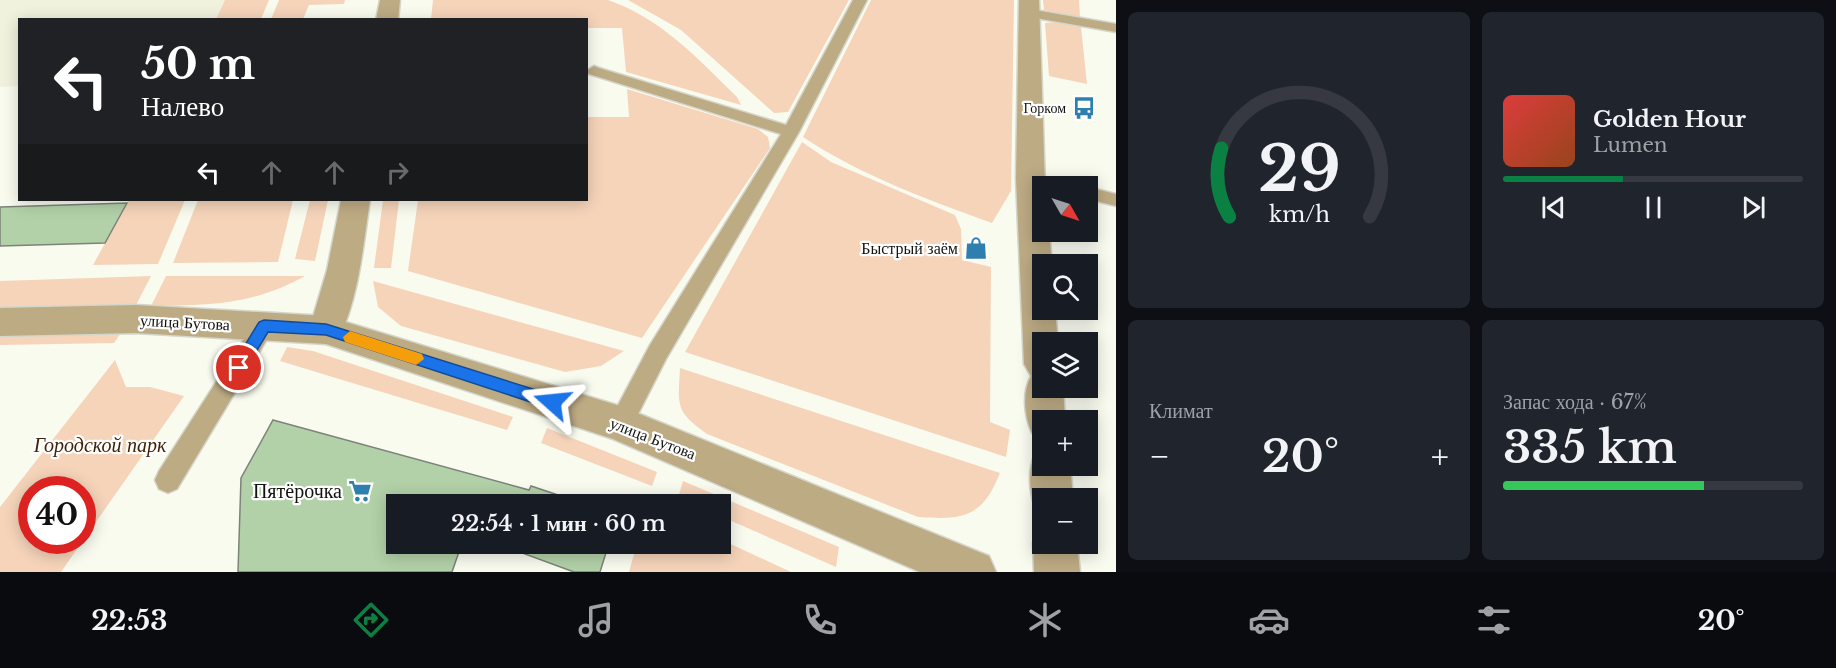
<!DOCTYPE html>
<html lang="ru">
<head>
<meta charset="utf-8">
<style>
  :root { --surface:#171b24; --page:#20242c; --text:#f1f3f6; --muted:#9ea1a6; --line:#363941; --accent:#0b8043 }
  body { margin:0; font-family:"Libre Baskerville",serif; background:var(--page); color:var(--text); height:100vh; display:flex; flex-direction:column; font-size:22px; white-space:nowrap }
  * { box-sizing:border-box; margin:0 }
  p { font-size:20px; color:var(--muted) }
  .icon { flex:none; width:33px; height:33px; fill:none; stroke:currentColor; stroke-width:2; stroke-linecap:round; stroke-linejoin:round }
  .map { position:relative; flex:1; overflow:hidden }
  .panel { display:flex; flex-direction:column; gap:12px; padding:12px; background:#0d0f14; width:720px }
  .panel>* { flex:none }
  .hud { position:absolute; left:18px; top:18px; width:570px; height:183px; border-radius:0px; box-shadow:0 3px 15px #0003; background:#202124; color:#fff; overflow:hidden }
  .needle { width:39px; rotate:129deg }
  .buttons { position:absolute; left:1032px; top:176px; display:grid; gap:12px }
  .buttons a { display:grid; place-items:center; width:66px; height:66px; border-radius:0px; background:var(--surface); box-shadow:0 3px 15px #0003; font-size:30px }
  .speed { position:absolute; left:18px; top:476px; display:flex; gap:12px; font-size:30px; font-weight:700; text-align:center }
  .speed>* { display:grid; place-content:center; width:78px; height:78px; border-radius:50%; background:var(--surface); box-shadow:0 3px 15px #0003; line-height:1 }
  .speed .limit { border:9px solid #d22; background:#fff; color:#111 }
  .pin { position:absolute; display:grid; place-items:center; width:51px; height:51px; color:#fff; margin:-26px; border:3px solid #fff; border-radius:50%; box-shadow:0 2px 6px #0007 }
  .me { position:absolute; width:66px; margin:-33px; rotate:288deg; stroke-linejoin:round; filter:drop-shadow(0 0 4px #0008) }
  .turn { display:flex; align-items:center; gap:21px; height:126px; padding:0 24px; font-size:27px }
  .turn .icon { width:78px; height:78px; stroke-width:2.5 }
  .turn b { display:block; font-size:42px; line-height:51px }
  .lanes { display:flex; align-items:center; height:57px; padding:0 24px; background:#0003; justify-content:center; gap:30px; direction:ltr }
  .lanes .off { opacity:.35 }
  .big { font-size:45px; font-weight:600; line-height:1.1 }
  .panel .tile { flex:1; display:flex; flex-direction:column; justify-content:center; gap:9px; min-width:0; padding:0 21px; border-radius:9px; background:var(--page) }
  .panel .dial { align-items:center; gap:0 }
  .dial svg { height:156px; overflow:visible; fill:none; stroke:var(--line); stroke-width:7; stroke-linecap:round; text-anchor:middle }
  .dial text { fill:var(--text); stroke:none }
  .song { display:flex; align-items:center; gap:18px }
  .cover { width:72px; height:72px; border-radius:9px; background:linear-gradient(135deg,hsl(0 70% 55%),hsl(20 70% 35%)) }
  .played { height:6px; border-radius:3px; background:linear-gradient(90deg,var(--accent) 40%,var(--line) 40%) }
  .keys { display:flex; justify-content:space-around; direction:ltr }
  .heat { display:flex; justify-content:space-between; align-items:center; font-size:33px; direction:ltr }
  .charge { height:9px; border-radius:4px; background:linear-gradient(90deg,#34c759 67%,var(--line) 0) }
  .panel .tiles { flex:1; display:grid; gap:12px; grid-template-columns:repeat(2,1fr) }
  .trip { position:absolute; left:386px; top:494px; width:345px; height:60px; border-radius:0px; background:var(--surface); box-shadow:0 3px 15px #0003; font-weight:600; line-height:60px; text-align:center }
  .menu { display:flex; height:96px; justify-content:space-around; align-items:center; background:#090b0e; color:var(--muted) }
  .menu .icon { width:42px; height:42px }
  .menu .current { color:var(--accent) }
  .menu b { font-size:27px; color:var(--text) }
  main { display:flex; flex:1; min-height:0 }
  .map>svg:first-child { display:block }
</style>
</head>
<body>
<main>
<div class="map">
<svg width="1116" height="572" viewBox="0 0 1116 572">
  <rect width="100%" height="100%" fill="#fafbef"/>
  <path fill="#f0f2de" d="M 0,0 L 225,0 L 216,19 L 20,20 L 19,86 L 0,87 Z"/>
  <g fill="#f5d4ba" fill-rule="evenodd">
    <path d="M 225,0 L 269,0 L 261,19 L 216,19 Z"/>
    <path d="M 279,0 L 345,0 L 344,4 L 309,5 L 303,19 L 271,19 Z"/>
    <path d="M 433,0 L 608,0 C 661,18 698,59 737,97 L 741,105 L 626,72 L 622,28 L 587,28 L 586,20 L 431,19 Z"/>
    <path d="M 628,0 L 849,0 L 788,112 L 774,113 L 681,30 Z"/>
    <path d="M 871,0 L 1014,0 L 1011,191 L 992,223 C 928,200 860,175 803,137 Z"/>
    <path d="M 1043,0 L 1079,0 L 1080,18 L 1044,10 Z"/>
    <path d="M 1058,22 L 1081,27 L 1087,84 L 1049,76 L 1045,23 Z"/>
    <path d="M 627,89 L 758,129 L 768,137 L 770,148 L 642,338 L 408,271 L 418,200 L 586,200 L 587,117 L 629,117 Z"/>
    <path d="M 802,142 L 831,162 L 955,215 L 961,229 L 962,260 L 991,267 L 990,422 L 1010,430 L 1006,457 L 685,352 Z"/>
    <path d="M 129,200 L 185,200 L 158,264 L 93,265 Z"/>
    <path d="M 198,200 L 293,200 L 278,262 L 173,263 Z"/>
    <path d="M 310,200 L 328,200 L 315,261 L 295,259 Z"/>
    <path d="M 383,200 L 399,200 L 391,268 L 374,268 Z"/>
    <path d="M 151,276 L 136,305 L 0,307 L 0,281 Z"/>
    <path d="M 166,276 L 305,276 C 253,305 209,305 151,306 Z"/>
    <path d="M 373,281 L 624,351 L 601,366 L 565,372 L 401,326 L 378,307 Z"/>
    <path d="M 121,333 L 114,343 L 0,345 L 0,336 Z"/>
    <path d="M 287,347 L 313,351 L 513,417 L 507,430 L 280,361 Z"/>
    <path d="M 115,360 L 126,387 L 150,387 L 184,396 L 61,572 L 0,572 L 0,507 ZM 32,489 L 82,489 L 82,540 L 32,540 Z"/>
    <path d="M 680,368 L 1000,473 C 982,518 963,520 918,517 L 707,434 C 675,411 678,406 680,368 Z"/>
    <path d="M 547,428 L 657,472 L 652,486 L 541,443 Z"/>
    <path d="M 683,481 L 839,547 L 836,567 L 720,516 L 720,504 L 692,504 L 678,498 Z"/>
    <path d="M 720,539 L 791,572 L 629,572 L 637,543 L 720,543 Z"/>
  </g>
  <g fill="#b2d1a8" stroke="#7c8379" stroke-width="1.5">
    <path d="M 127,203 L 105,243 L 0,246 L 0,207 Z"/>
    <path d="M 273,420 L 529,490 L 531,486 L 585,504 L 396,504 L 396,543 L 462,543 L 452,572 L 238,572 L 241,478 Z"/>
    <path d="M 495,543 L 609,543 L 600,572 L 574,572 Z"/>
  </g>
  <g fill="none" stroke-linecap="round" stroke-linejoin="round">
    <g stroke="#d5d6cb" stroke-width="3">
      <g id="service">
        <path d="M 853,0 L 867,0 L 799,132 L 666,359 L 629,432 L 620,435 L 611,432 L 608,424 L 650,345 L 781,134 L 589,74 L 586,71 L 594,66 L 599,68 L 786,125 Z"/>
        <path d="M 1029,9 L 1116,24 L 1116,32 L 1024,16 L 1022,13 Z"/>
        <path d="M 1030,173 L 1065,182 L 1068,186 L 1042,186 L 1042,188 L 1024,183 L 1021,179 L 1024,175 Z"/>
        <path d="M 1088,187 L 1116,194 L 1116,206 L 1088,199 Z"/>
        <path d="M 264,317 L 272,320 L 275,326 L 177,489 L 168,493 L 159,489 L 155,480 L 159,471 L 256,320 Z"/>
      </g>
    </g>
    <g stroke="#d5d6cb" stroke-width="3">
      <g id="minor">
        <path d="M 380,0 L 400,0 L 398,20 L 376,20 Z"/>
        <path d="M 341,200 L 370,200 C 363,246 359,298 338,340 L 326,344 L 314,340 L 309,330 L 327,270 Z"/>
      </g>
    </g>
    <g stroke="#d5d6cb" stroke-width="3">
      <g id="tertiary">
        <path d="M 1019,0 L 1039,0 L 1045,186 L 1042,186 L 1042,231 L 1049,231 L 1052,264 L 1042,264 L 1042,309 L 1055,309 L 1058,342 L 1042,342 L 1042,387 L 1063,387 L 1065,420 L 1042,420 L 1042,436 L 1032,433 C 1024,415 1022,393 1031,376 L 1024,364 L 1016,179 Z"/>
        <path d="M 136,305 L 326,316 L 620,406 L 989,556 L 996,572 L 920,572 L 613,439 L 326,344 L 136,333 L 0,336 L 0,308 Z"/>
        <path d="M 1042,448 L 1042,465 L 1070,465 L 1073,498 L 1042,498 L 1042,515 L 1037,513 C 1029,493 1027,471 1036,451 Z"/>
        <path d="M 1042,526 L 1042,543 L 1077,543 L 1080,572 L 1034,572 L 1033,543 Z"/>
      </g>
    </g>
    <use href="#service" fill="#bdab84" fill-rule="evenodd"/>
    <use href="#minor" fill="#bdab84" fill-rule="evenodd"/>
    <use href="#tertiary" fill="#bdab84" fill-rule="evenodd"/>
  </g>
  <path fill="#1a73e8" stroke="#114b97" stroke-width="1.5" d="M 264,320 L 326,324 L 552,395 L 558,397 L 560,402 L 558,407 L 552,409 L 326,335 L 268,332 L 244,372 L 234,372 L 232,368 L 234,363 L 259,322 Z"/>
  <path fill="#f59e0b" d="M 350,331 L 422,354 L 424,359 L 416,365 L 345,342 L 343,337 Z"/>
  <defs>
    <g id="bus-bare" transform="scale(1.8)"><path d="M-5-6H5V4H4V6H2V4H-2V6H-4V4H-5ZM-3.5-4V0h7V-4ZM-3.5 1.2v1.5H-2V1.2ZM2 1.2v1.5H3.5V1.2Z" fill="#2e7fb0" stroke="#fff" stroke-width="2.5" paint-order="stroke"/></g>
    <g id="shop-bare" transform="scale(1.8)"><path d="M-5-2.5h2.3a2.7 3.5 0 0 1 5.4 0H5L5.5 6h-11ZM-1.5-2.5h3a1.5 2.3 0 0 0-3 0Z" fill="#2e7fb0" stroke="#fff" stroke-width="2.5" paint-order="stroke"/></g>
    <g id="supermarket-bare" transform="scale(1.8)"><path d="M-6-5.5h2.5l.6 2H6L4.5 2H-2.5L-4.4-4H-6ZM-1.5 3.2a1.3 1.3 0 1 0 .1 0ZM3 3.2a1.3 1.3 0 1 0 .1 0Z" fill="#2e7fb0" stroke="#fff" stroke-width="2.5" paint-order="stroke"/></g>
  </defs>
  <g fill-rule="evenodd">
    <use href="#bus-bare" x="1084" y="108"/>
    <use href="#shop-bare" x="976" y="248"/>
    <use href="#supermarket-bare" x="360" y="491"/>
  </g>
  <g text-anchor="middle" stroke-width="4.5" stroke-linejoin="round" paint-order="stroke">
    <g font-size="14" fill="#12130f" stroke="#fff" text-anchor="end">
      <text x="1066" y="113">Горком</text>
    </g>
    <g font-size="16" fill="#12130f" stroke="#fff" text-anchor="end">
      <text x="958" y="254">Быстрый заём</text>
    </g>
    <g font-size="16" fill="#12130f" stroke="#fff">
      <text transform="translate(185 322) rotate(3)" y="6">улица Бутова</text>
      <text transform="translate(653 438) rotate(21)" y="6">улица Бутова</text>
    </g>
    <g font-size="20" font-style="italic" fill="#3f2308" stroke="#fff">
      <text x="100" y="452">Городской парк</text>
    </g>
    <g font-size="20" fill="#12130f" stroke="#fff" text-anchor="end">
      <text x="342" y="498">Пятёрочка</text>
    </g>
  </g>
</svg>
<div class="buttons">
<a><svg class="needle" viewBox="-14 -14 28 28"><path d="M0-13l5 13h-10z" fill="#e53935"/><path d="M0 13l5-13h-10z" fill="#9ea1a6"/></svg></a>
<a><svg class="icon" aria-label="search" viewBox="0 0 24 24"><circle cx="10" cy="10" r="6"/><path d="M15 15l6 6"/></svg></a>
<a><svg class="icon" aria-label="layers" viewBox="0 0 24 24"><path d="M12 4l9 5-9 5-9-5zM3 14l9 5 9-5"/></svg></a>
<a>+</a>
<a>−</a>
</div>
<div class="speed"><div class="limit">40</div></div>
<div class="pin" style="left:239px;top:368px;background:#d93025"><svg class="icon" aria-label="arrive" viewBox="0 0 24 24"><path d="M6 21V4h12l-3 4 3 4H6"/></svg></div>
<svg class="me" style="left:552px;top:402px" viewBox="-20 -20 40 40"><path d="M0-17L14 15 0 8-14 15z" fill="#1a73e8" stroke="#fff" stroke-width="4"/></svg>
<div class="trip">22:54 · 1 мин · 60 m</div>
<div class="hud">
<div class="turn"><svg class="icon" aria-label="left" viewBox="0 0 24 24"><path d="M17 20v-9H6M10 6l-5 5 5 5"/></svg><div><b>50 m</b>Налево</div></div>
<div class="lanes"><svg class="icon" aria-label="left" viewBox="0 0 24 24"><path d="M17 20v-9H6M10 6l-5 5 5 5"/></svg><svg class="icon off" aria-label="ahead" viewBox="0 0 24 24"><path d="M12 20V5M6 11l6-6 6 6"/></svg><svg class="icon off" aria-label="ahead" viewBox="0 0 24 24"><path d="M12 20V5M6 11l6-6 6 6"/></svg><svg class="icon off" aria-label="right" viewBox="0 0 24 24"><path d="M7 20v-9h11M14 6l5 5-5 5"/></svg></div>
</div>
</div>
<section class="panel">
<div class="tiles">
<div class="tile dial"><svg viewBox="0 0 100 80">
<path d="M14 69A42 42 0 1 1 86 69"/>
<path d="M14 69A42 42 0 0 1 10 34" stroke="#0b8043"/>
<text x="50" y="56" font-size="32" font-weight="700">29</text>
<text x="50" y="72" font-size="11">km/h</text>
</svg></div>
<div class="tile">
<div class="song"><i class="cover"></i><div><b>Golden Hour</b><p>Lumen</p></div></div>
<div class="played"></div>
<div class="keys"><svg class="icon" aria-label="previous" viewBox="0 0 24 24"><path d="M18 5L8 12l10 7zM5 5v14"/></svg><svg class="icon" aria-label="pause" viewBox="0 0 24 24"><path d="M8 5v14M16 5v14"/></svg><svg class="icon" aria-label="next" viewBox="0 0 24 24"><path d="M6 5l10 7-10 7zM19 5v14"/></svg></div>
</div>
<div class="tile"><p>Климат</p>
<div class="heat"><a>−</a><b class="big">20°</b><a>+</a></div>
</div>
<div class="tile"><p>Запас хода · 67%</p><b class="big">335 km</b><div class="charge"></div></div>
</div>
</section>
</main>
<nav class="menu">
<b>22:53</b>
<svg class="icon current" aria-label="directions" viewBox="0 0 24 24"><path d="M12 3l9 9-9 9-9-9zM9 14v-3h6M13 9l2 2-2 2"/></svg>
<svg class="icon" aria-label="music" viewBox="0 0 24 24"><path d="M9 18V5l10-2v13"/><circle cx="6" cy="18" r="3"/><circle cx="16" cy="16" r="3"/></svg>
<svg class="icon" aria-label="phone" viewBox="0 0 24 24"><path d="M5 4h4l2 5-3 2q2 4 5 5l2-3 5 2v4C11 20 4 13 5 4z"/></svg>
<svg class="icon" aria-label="climate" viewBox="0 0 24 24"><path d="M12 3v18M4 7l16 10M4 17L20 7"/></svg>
<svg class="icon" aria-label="car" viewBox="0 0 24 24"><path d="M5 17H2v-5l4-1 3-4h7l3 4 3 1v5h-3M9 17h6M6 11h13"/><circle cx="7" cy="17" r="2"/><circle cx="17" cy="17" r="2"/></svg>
<svg class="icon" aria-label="filters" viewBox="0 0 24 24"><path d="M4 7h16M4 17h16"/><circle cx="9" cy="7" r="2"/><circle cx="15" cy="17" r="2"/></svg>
<b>20°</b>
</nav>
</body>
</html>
